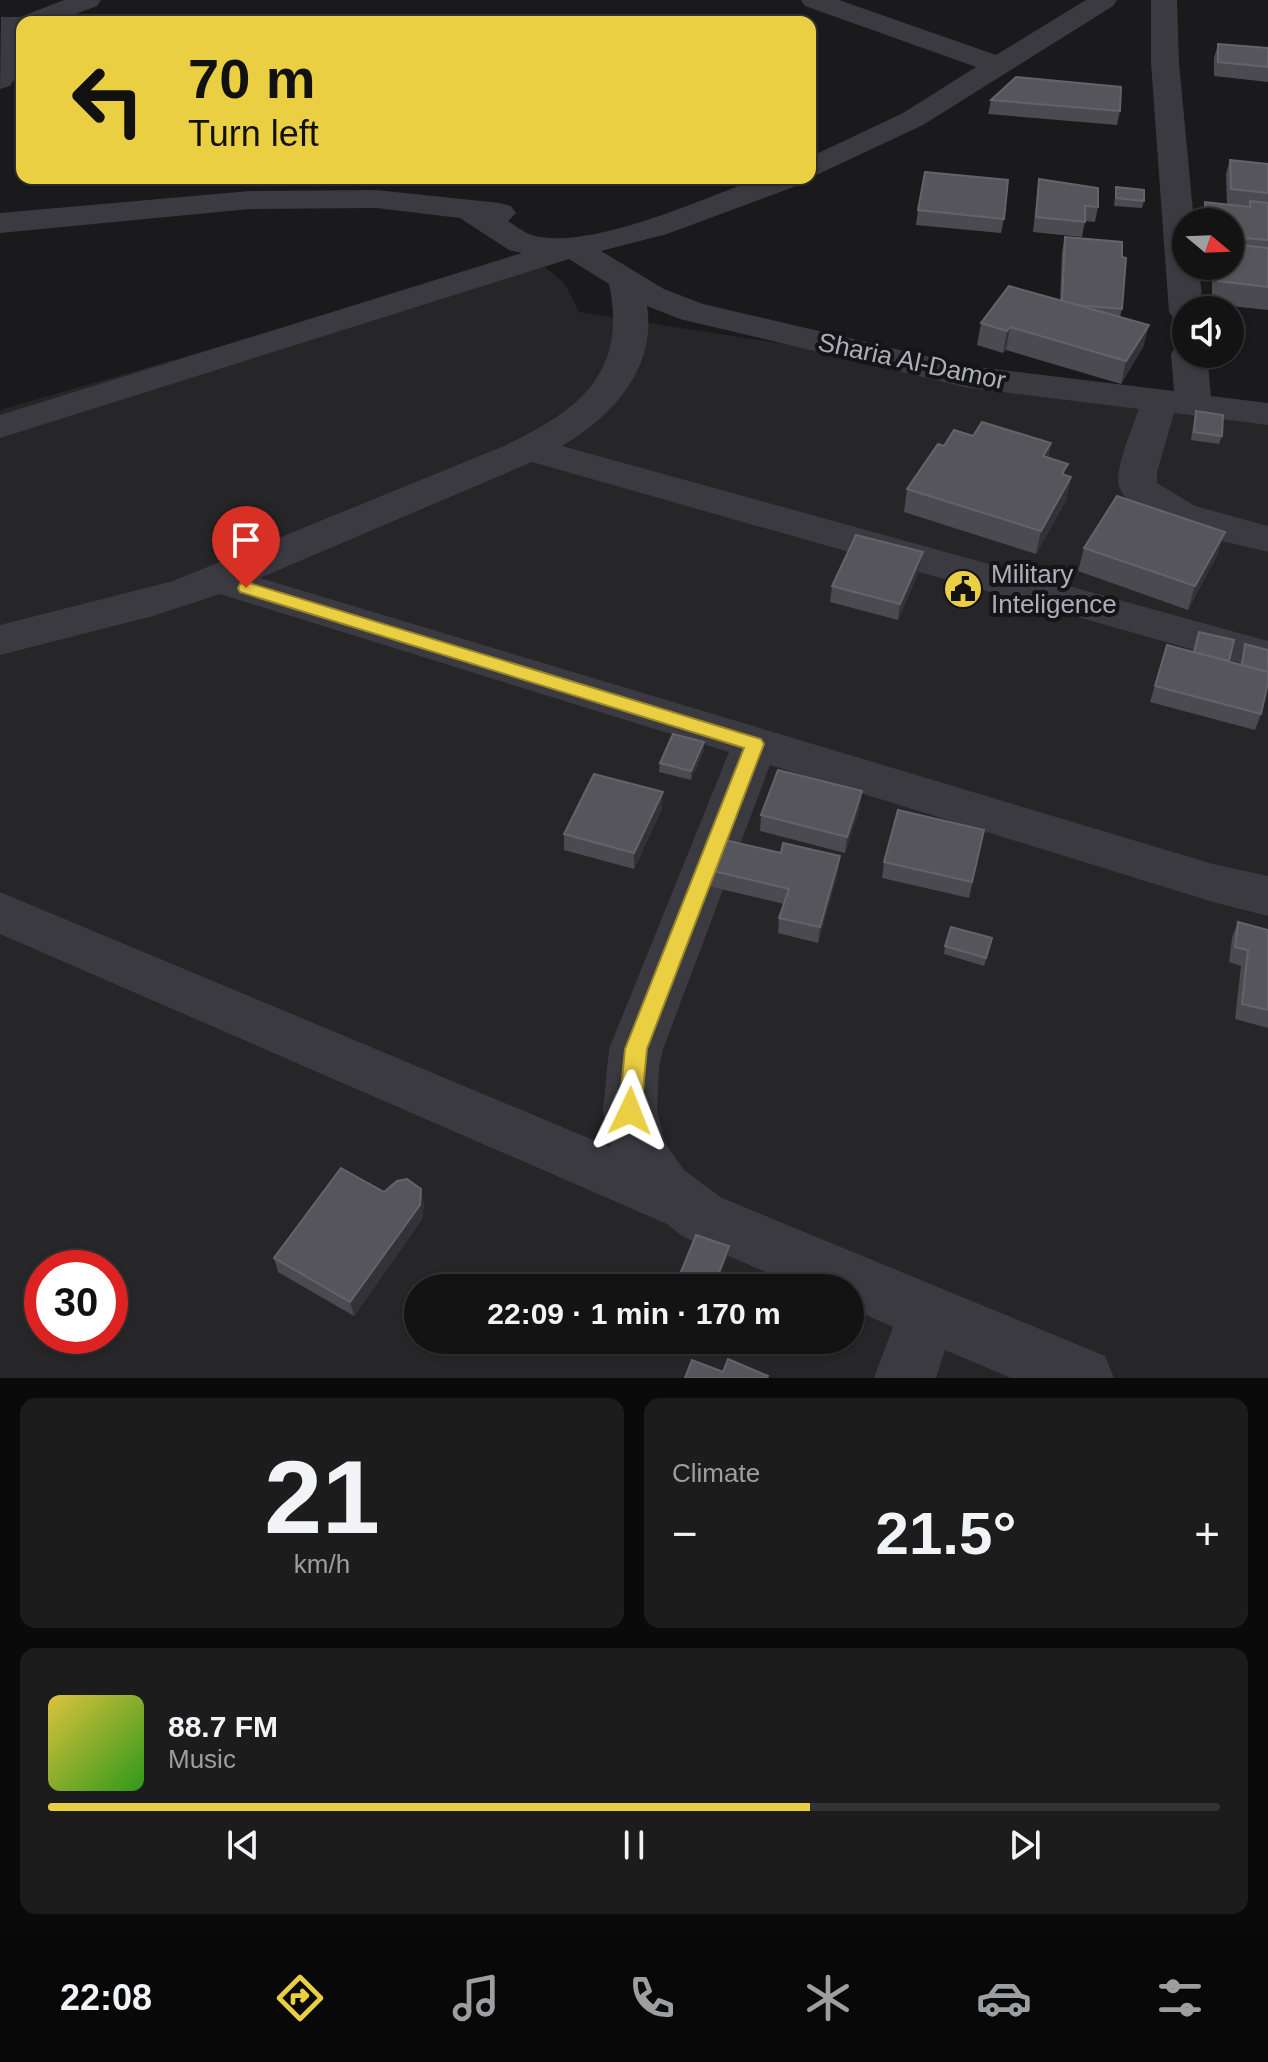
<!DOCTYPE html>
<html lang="en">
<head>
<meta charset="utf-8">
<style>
  :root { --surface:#141314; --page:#1d1c1d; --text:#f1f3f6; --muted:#9d9ea0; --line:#333234; --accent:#ebcf42 }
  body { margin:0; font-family:Helvetica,sans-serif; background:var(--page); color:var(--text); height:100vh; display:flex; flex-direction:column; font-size:30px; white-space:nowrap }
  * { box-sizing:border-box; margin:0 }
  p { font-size:26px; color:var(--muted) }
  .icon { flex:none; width:44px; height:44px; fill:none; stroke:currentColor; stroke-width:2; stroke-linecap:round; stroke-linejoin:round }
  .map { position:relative; height:1378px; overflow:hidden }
  .sheet { display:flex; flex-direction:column; gap:20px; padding:20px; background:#0b0a0b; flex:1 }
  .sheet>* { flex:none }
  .top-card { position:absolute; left:16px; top:16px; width:800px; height:168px; border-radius:16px; box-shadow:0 2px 6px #0004,0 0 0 2px var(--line); background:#ebcf42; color:#111; overflow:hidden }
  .needle { width:52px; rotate:109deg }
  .controls { position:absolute; left:1172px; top:208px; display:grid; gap:16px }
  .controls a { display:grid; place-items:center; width:72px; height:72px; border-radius:50%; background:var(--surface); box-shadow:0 2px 6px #0004,0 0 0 2px var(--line); font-size:40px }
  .speed { position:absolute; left:24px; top:1250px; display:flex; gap:16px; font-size:40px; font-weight:700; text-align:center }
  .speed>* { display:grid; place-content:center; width:104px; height:104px; border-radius:50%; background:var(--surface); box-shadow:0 2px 6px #0004,0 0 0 2px var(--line); line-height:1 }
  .speed .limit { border:12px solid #d22; background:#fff; color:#111 }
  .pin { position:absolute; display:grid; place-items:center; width:68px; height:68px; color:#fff; margin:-82px -34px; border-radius:50% 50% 50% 0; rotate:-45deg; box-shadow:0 0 8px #0007 }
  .pin .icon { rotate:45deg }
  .me { position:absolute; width:88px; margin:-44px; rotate:2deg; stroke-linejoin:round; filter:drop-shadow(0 0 6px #0008) }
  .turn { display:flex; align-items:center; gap:28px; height:168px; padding:0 40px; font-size:36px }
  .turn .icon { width:104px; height:104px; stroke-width:2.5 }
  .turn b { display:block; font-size:56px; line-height:68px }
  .big { font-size:60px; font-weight:800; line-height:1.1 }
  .sheet .widget { flex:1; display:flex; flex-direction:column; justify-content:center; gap:12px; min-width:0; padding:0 28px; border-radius:16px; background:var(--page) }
  .sheet .dial { align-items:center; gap:0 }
  .dial b { font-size:104px; line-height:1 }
  .song { display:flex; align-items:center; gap:24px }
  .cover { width:96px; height:96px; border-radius:12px; background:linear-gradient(135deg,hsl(50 70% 55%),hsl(110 70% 35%)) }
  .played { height:8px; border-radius:4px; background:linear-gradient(90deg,var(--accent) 65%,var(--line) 65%) }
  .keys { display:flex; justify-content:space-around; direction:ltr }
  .heat { display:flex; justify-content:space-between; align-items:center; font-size:44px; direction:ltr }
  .sheet .tiles { flex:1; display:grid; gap:20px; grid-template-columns:1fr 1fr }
  .widget:last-child { grid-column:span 2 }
  .trip { position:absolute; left:404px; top:1274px; width:460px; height:80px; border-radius:40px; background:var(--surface); box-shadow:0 2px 6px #0004,0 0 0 2px var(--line); font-weight:800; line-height:80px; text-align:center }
  .menu { display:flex; height:128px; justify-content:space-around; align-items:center; background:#080808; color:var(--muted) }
  .menu .icon { width:56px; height:56px }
  .menu .on { color:var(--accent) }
  .menu b { font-size:36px; color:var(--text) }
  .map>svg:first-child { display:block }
</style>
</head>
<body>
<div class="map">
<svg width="1268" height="1378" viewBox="0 0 1268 1378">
  <rect width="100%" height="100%" fill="#1a191b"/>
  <path fill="#262528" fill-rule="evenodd" d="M 532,256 L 565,284 L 579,312 L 1268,419 L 1268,1378 L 0,1378 L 0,410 ZM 42,1268 L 110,1268 L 110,1336 L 42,1336 ZM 418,1288 L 850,1288 L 850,1340 L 418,1340 Z"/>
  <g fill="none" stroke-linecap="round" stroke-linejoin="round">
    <g fill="#3b3a40" fill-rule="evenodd">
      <path d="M 64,0 L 101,0 L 97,6 L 54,22 L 22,22 L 14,80 L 10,86 L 0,89 L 1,17 L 20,17 Z"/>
      <path d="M 801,0 L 839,0 L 996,55 L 1086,0 L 1117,0 L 1113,6 L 923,125 L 810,178 L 810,157 L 903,113 L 976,67 L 805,6 Z"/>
      <path d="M 1151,0 L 1177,0 L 1179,63 L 1194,222 L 1186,222 L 1186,266 L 1199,266 L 1203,310 L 1186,310 L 1186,322 L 1174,319 L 1169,312 L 1151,63 Z"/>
      <path d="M 759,178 L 803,178 L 799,185 L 667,234 L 601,251 L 664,289 L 703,304 L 969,366 L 1174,391 L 1171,354 L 1176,346 L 1186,344 L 1186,354 L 1207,354 L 1211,396 L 1268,403 L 1268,425 L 1174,413 L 1157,472 L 1157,483 L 1195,506 L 1268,526 L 1268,552 C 1233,543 1131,525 1119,486 C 1114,470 1133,426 1139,409 L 969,388 L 680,319 L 647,306 C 657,368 612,417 562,446 L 1268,641 L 1268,671 L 532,462 L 260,578 L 1213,864 L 1268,876 L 1268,916 L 1213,902 L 770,765 L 663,1049 L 659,1067 L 657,1111 L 665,1143 L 684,1170 L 722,1198 L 1105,1356 L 1114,1378 L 1011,1378 L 945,1350 L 936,1378 L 874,1378 L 893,1327 L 850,1308 L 850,1288 L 803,1288 L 682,1236 L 667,1224 L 0,934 L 0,892 L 610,1147 L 603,1111 L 609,1049 L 729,752 L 220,594 L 153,616 L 0,655 L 0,625 L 173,581 L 504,446 C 578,411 628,374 609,284 L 569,259 L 0,438 L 0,415 L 522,253 L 509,250 L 460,218 L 376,208 L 250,209 L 0,233 L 0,213 L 250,191 L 376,190 L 500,203 L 511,206 L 516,213 L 508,221 C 514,225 522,231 529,234 C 583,254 705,198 759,178 Z"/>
    </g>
  </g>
  <g fill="#4b4a50">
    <path d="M 1218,44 L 1268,48 L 1268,82 L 1214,76 L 1214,58 Z"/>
    <path d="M 991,100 L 1120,111 L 1117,125 L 988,114 Z"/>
    <path d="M 1230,160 L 1268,164 L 1268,310 L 1212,304 L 1212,266 L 1230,266 L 1230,222 L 1201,222 L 1201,217 L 1205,202 L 1249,206 L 1227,204 L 1226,174 Z"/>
    <path d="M 1039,179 L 1098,207 L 1095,222 L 1085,221 L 1082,237 L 1033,232 L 1037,194 Z"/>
    <path d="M 1116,187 L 1144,201 L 1142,208 L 1114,206 Z"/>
    <path d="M 918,210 L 1004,219 L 1001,233 L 916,225 Z"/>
    <path d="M 1065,237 L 1122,309 L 1120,317 L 1149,325 L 1143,347 L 1121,384 L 1006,350 L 1003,353 L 977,345 L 981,323 L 1060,300 L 1062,252 Z"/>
    <path d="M 1196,411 L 1222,436 L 1219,444 L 1191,440 L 1194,419 Z"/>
    <path d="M 973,436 L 1051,443 L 1048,458 L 1065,475 L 1071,477 L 1066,500 L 1036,554 L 904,512 L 907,489 L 944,446 Z"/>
    <path d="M 1225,532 L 1217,555 L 1188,610 L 1078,571 L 1084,548 Z"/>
    <path d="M 923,552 L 920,568 L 898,620 L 830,602 L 832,586 Z"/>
    <path d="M 1245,644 L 1261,714 L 1255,730 L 1150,702 L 1167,645 L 1240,664 Z"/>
    <path d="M 704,750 L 691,780 L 659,772 L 660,763 Z"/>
    <path d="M 860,807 L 845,853 L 760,831 L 761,815 Z"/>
    <path d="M 662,808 L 634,869 L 564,850 L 564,834 Z"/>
    <path d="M 984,830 L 969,898 L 882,878 L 884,862 Z"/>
    <path d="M 781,853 L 840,856 L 838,872 L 818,943 L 778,933 L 779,918 L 784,904 L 708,886 L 709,870 Z"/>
    <path d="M 1238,922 L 1268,930 L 1268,1028 L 1235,1019 L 1241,966 L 1229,962 L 1232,938 Z"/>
    <path d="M 992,938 L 984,966 L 944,954 L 945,946 Z"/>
    <path d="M 384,1192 L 424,1204 L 422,1219 L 354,1316 L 278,1272 L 274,1258 Z"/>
    <path d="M 729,1246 L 728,1254 L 715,1288 L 682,1288 L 678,1286 L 678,1279 Z"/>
  </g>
  <g fill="#333236">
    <path d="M 1149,325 L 1143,347 L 1121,384 L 1126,361 Z"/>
    <path d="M 1010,327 L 1006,350 L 1003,353 L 1007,331 Z"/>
    <path d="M 1051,443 L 1046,466 L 1043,456 Z"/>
    <path d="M 1071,477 L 1066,500 L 1036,554 L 1041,531 Z"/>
    <path d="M 1225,532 L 1217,555 L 1188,610 L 1195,586 Z"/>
    <path d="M 923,552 L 920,568 L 898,620 L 900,604 Z"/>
    <path d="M 704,742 L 704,750 L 691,780 L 691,771 Z"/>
    <path d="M 862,791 L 860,807 L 845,853 L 847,837 Z"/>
    <path d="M 663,792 L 662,808 L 634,869 L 634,853 Z"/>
    <path d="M 840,856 L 838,872 L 818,943 L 820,927 Z"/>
    <path d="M 421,1189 L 424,1204 L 422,1219 L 354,1316 L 350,1302 Z"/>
    <path d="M 729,1246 L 728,1254 L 715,1288 L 713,1288 Z"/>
  </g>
  <g fill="#56555b" stroke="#63636a" stroke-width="2">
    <path d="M 1218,44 L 1268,48 L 1268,67 L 1218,62 Z"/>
    <path d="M 1016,77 L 1121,87 L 1120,111 L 991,100 Z"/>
    <path d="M 1230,160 L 1268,164 L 1268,193 L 1231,189 Z"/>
    <path d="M 925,172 L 1008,180 L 1004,219 L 918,210 Z"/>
    <path d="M 1039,179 L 1098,188 L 1098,207 L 1085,206 L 1085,222 L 1036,217 Z"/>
    <path d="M 1116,187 L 1144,190 L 1144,201 L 1116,198 Z"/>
    <path d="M 1250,201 L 1268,203 L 1268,240 L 1230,237 L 1230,222 L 1205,222 L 1205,202 L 1250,207 Z"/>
    <path d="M 1065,237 L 1122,242 L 1122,257 L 1126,258 L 1122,309 L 1075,305 L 1062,301 Z"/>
    <path d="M 1230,244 L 1268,248 L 1268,287 L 1218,281 L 1218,266 L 1230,266 Z"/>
    <path d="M 1009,286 L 1149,325 L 1126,361 L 1010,327 L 1007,331 L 981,323 Z"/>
    <path d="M 1196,411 L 1223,415 L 1222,436 L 1194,432 Z"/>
    <path d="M 982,422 L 1051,443 L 1043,456 L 1068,464 L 1062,474 L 1071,477 L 1041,531 L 907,489 L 938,444 L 944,446 L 954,430 L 973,436 Z"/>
    <path d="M 1117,496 L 1225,532 L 1195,586 L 1084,548 Z"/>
    <path d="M 856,535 L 923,552 L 900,604 L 832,586 Z"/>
    <path d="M 1199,632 L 1234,640 L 1229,661 L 1194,652 Z"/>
    <path d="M 1245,644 L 1268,650 L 1268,672 L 1242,665 Z"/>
    <path d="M 1167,645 L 1268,672 L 1268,683 L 1261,714 L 1155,686 Z"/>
    <path d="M 673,734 L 704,742 L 691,771 L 660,763 Z"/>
    <path d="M 778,770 L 862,791 L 847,837 L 761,815 Z"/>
    <path d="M 594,774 L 663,792 L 634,853 L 564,834 Z"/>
    <path d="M 898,810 L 984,830 L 972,882 L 884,862 Z"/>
    <path d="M 720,839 L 781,853 L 783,843 L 840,856 L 820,927 L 779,918 L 789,889 L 709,870 Z"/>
    <path d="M 1238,922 L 1268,930 L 1268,1010 L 1242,1004 L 1248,950 L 1235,947 Z"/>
    <path d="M 951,927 L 992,938 L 986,958 L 945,946 Z"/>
    <path d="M 341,1168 L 384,1192 L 397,1181 L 407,1179 L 421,1189 L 420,1205 L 350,1302 L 274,1258 Z"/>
    <path d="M 696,1235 L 729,1246 L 713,1288 L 700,1288 L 678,1279 Z"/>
    <path d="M 728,1359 L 768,1376 L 767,1378 L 685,1378 L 692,1360 L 723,1372 Z"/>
  </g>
  <path fill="#ebcf42" stroke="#99872b" stroke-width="2" d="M 246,582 L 761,739 L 764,744 L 647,1049 L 641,1111 L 638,1118 L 630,1121 L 622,1118 L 619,1111 L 625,1049 L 744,748 L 240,592 L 238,588 L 240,584 Z"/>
  <defs>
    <g id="civic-disc" transform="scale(2)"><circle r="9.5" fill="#ebcf42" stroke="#151416"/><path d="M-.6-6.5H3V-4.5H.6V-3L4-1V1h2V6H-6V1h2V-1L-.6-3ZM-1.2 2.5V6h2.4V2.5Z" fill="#111"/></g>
  </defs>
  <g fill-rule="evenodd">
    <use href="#civic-disc" x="963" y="589"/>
  </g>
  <g text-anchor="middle" stroke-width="8" stroke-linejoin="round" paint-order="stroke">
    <g font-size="26" fill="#acaeba" stroke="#151416">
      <text transform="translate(912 361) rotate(12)" y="9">Sharia Al-Damor</text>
    </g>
    <g font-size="26" fill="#acaeba" stroke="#151416" text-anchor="start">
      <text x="991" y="583">Military<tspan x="991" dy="30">Inteligence</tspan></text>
    </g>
  </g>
</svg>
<div class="controls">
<a><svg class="needle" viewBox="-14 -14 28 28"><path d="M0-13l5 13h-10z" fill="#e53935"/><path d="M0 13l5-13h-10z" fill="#9d9ea0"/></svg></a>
<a><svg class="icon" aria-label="sound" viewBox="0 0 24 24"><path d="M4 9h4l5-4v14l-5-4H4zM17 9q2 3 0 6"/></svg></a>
</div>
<div class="speed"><div class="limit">30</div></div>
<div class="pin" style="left:246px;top:588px;background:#d93025"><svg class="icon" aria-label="arrive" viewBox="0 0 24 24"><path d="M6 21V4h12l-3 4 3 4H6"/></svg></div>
<svg class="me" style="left:630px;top:1111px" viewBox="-20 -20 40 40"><path d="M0-17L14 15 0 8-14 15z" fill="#ebcf42" stroke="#fff" stroke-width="4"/></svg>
<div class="trip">22:09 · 1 min · 170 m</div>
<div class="top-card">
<div class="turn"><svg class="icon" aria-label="left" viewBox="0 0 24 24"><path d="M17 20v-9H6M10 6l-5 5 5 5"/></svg><div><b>70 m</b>Turn left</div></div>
</div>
</div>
<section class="sheet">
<div class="tiles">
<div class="widget dial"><b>21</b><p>km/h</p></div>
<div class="widget"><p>Climate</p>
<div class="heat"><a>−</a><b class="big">21.5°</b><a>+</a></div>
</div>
<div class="widget">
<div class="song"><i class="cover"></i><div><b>88.7 FM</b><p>Music</p></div></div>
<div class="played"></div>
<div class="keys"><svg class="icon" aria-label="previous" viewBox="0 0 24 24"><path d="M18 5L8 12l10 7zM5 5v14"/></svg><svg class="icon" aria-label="pause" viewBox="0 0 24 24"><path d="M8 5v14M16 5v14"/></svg><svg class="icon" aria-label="next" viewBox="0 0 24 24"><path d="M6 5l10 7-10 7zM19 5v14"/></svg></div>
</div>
</div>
</section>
<nav class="menu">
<b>22:08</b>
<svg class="icon on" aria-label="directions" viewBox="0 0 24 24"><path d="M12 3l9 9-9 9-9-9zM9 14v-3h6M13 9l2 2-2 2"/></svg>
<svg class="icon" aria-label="music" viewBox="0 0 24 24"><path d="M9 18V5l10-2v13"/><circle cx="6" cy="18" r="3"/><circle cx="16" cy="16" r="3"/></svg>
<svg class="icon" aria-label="phone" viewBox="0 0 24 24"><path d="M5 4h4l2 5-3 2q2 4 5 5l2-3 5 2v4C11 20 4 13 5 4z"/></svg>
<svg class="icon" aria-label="climate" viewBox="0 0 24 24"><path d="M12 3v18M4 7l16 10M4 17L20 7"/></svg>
<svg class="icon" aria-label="car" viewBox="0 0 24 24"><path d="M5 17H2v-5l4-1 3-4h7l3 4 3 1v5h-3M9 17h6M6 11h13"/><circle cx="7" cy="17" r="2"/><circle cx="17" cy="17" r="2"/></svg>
<svg class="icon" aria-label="filters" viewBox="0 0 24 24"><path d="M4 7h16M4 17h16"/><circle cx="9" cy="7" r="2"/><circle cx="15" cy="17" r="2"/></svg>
</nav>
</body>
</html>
